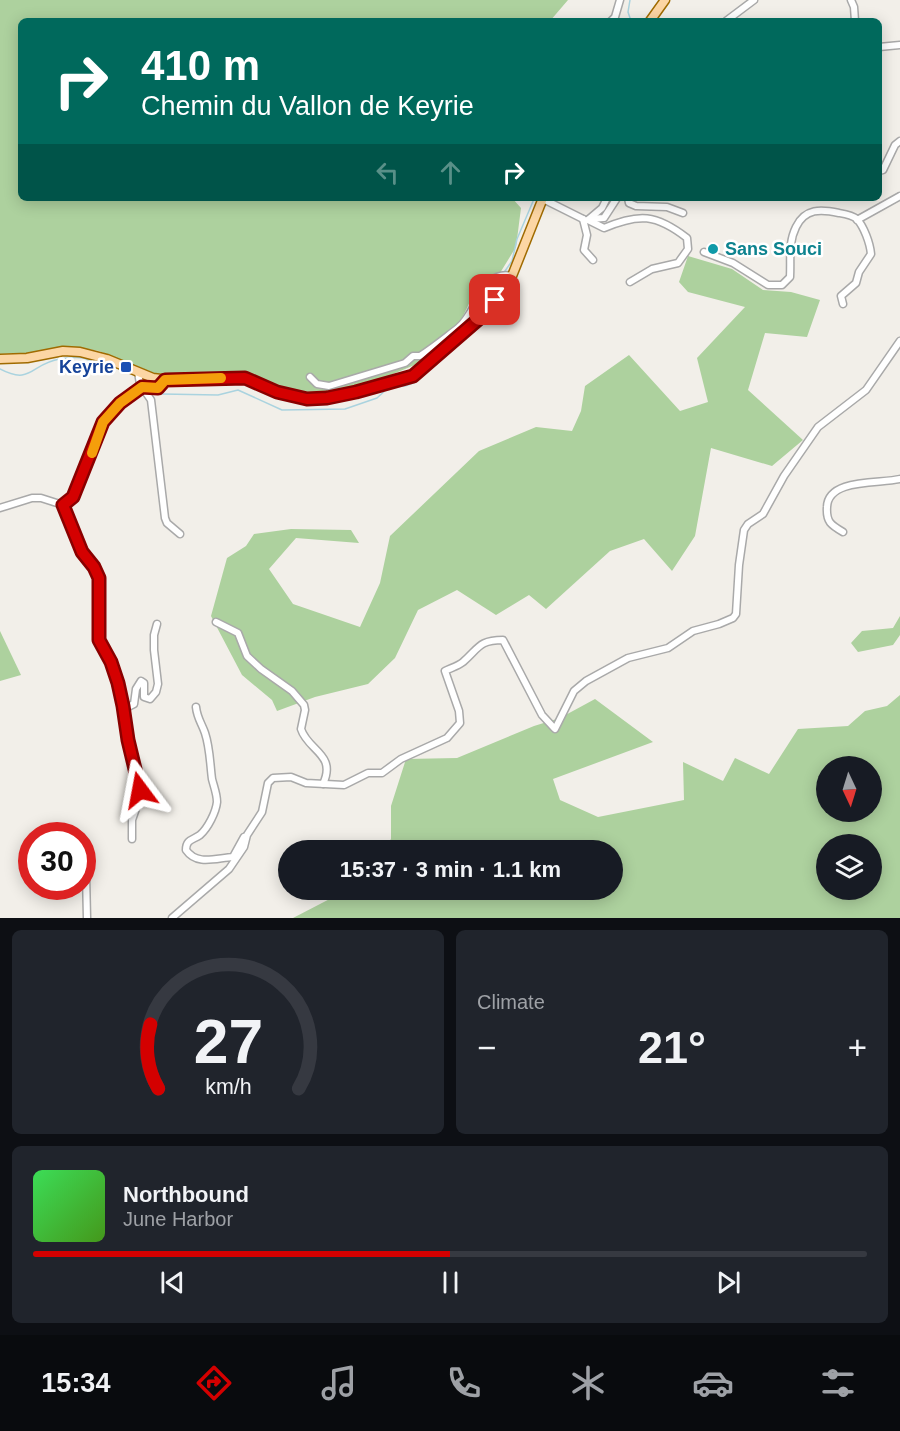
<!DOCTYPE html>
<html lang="en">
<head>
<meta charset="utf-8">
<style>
  :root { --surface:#171b24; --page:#20242c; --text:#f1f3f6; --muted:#9ea1a6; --line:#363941; --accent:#d40000 }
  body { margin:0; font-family:Arial,sans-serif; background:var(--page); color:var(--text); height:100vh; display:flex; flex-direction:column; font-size:22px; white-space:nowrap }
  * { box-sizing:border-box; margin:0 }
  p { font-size:20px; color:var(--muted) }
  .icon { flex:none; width:33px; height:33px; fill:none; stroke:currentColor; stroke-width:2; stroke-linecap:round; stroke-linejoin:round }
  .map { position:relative; height:918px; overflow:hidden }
  .details { display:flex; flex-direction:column; gap:12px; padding:12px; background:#0d0f14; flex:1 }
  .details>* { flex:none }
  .top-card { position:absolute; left:18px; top:18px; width:864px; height:183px; border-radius:9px; box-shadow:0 3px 15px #0003; background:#00695c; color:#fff; overflow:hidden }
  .needle { width:39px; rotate:176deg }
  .tools { position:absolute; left:816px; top:756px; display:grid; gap:12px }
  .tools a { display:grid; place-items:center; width:66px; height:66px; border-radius:50%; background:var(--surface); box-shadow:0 3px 15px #0003; font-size:30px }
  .speed { position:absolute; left:18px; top:822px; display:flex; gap:12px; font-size:30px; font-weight:700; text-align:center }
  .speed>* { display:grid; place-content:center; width:78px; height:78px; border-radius:50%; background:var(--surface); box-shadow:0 3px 15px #0003; line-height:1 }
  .speed .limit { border:9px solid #d22; background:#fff; color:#111 }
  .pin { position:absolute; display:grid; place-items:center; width:51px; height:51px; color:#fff; margin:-26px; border-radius:12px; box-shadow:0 3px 9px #0006 }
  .me { position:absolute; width:66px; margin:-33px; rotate:347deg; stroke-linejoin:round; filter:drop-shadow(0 0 4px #0008) }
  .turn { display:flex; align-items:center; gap:21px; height:126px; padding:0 24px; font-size:27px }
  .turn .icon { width:78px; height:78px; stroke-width:2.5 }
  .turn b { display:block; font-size:42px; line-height:51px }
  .lanes { display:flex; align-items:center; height:57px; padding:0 24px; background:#0003; justify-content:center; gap:30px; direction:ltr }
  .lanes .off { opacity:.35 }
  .big { font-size:45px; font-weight:600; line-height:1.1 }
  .details .card { flex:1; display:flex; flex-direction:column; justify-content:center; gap:9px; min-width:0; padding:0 21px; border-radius:9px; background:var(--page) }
  .details .dial { align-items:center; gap:0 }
  .dial svg { height:156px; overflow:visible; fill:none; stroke:var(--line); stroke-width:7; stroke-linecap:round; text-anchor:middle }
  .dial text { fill:var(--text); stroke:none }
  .song { display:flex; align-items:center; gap:18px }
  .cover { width:72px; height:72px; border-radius:9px; background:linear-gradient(135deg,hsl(130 70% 55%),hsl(100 70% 35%)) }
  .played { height:6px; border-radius:3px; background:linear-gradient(90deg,var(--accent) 50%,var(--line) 50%) }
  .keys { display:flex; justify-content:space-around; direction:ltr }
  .heat { display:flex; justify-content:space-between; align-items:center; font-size:33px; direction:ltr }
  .details .tiles { flex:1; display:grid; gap:12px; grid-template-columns:1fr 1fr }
  .card:last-child { grid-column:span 2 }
  .trip { position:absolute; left:278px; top:840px; width:345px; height:60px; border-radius:30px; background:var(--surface); box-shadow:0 3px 15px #0003; font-weight:600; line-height:60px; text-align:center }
  .tab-bar { display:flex; height:96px; justify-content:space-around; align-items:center; background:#090b0e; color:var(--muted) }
  .tab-bar .icon { width:42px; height:42px }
  .tab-bar .active { color:var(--accent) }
  .tab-bar b { font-size:27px; color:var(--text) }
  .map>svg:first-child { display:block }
</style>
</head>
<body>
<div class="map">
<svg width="900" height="918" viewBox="0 0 900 918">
  <rect width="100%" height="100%" fill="#f2efe9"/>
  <g fill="#add19e" fill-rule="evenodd">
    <path d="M 0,0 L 568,0 L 550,21 L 21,21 L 21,198 L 512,198 L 521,208 L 516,247 L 500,273 L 474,293 L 455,333 L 417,364 L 374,382 L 329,395 L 285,389 L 244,374 L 199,378 L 154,373 L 99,351 L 70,346 L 28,353 L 0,354 Z"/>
    <path d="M 688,256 L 732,269 L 763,290 L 791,292 L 820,300 L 807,337 L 765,333 L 748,390 L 803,440 L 772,466 L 711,448 L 695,536 L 672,571 L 644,539 L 610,551 L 546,609 L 529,595 L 496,615 L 457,590 L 418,610 L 395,658 L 368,684 L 315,697 L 277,711 L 272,700 L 242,675 L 211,616 L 227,558 L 246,546 L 254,534 L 291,529 L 351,530 L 359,543 L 296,538 L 269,569 L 293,604 L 360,627 L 380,583 L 390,536 L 479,451 L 536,427 L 572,431 L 581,411 L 585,386 L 629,355 L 680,411 L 708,402 L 697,358 L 745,307 L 688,292 L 679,282 Z"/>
    <path d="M 900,616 L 900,635 L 893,645 L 858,652 L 851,643 L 862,631 L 893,628 Z"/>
    <path d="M 0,631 L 21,675 L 0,681 Z"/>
    <path d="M 900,695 L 900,918 L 293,918 L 347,890 L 612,890 L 612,850 L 383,850 L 391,839 L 391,806 L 406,759 L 457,758 L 534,726 L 560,718 L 595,699 L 653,742 L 553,779 L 560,800 L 598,817 L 684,800 L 683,762 L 723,781 L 735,758 L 769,774 L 798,729 L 848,726 L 865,711 L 887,706 ZM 826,766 L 872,766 L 872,812 L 826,812 ZM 826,844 L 872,844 L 872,890 L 826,890 Z"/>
  </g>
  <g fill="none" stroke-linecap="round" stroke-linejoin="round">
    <g stroke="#aad3df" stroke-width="1.5">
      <path d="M 630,0 L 628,12 L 631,21"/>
      <path d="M 505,271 L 512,261 L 517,239 L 534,199"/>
      <path d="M 470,321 L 499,280"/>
      <path d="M 0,369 C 32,386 31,363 60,359 C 67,358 76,357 83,358 C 94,361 103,368 114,366"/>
      <path d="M 162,394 L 218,395 L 238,390 L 282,410 L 345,409 L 377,398 L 389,387 L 405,386 L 416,382 L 446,353"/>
    </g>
    <g stroke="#a9a9a9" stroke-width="9">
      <g id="minor">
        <path d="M 851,0 L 854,7 L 855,21"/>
        <path d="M 611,21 L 615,17 L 620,0"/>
        <path d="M 726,21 L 754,0"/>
        <path d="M 879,47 L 900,45"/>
        <path d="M 879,171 L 883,170 L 895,145 L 900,141"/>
        <path d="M 541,198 L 583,219"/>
        <path d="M 628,198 L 629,203 L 636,206 L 667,207 L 683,213"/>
        <path d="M 583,219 L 587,235 L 584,250 L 593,260"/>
        <path d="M 589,219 L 602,208 L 607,198"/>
        <path d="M 590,219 L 604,218 L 617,198"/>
        <path d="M 588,220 L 604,228 C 639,213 656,214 687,238 L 688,249 L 678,263 L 652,269 L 630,282"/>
        <path d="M 857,220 L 900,196"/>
        <path d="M 704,252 L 733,263 L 768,285 L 782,285 L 790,277 C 791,259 788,243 796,227 C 805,208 821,209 839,213 C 845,214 852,215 857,219 C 864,227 870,243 871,254 L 859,272 L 856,283 L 841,296 L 843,304"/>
        <path d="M 138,372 L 140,384 L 151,400 L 165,518 L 167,523 L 180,534"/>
        <path d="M 310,377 L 317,384 L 329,386 L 405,363 L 413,356 L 420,356 C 434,347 446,337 458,328 C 477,314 481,269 512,276"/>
        <path d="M 63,505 L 82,552 L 94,567 L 99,578 L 98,633 L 99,640 L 111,662 L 118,683 L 128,740 L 139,783 L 140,797 L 132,820 L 132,839"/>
        <path d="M 63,505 L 73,497 L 93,450 L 103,422 L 120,403 L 143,387 L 158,388"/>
        <path d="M 0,508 L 32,498 L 41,498 L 63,505"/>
        <path d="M 843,532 C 831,525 826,522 827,507 C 828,478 880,484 900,479"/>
        <path d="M 216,622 L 238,633 L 247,656 L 261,669 L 292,691 L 304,705 L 305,710 L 301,729 C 308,751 337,754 323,784"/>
        <path d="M 123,703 L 128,707 L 134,704 L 136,689 L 141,681 L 144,683 L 144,697 L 150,699 L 156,692 L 158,684 L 154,650 L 154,635 L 157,624"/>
        <path d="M 196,707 C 197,718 202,724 205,733 C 210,748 210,764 212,779 C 214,787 217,794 217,802 C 216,812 208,828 200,835 C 193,840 186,839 186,850 C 197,866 216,858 233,857 L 244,837"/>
        <path d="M 82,868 L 86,874 L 87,918"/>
        <path d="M 172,918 L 229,869 L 244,847 L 247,835 L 262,812 L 268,783 L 273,778 L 291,777 L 306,783 L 344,785 L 368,773 L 382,773 L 401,759 L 447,738 L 460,723 L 459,711 L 445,671 C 451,668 458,666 463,662 C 479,648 479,640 503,640 L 542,715 L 555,729 L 574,691 L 586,681 L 628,658 L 668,648 L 693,631 L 719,624 L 733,618 L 736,614 L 739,565 L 744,530 L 748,524 L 763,514 L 784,476 L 818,427 L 866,390 L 900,341"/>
      </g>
    </g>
    <g stroke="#a06b00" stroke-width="11">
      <g id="major">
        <path d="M 650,21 L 665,0"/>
        <path d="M 0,359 L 27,358 L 63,351 L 80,352 L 107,359 L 153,378 L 178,381 L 245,378 L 277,392 L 307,399 L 327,398 L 407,379 L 418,372 L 464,332 L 493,304 L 512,276 L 543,198"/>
      </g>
    </g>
    <use href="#minor" stroke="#fff" stroke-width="6"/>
    <use href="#major" stroke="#fcd6a4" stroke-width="8"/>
  </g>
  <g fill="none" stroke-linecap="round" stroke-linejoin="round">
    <g stroke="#8a0000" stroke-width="15">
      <path id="route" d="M 140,790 L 128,740 L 123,706 L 118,683 L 111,662 L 99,640 L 99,578 L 94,567 L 82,552 L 63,505 L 73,497 L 103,422 L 120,403 L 142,387 L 158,388 L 165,380 L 245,378 L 277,392 L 307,399 L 327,398 L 356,392 L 413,376 L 481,317 L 495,300"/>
    </g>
    <use href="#route" stroke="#d40000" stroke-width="10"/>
    <path stroke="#f59e0b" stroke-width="10" d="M 92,453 L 103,422 L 120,403 L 142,387 L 158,388 L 165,380 L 221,378"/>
  </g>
  <circle fill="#0f9aa8" stroke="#fff" stroke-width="2" cx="713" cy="249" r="6"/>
  <rect fill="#1a4fb4" stroke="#fff" stroke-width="2" x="120" y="361" width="12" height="12" rx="3"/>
  <g text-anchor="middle" stroke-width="5" stroke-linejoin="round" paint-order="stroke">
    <g font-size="18" font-weight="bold" fill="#0d838f" stroke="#fff" text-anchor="start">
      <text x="725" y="255">Sans Souci</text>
    </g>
    <g font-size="18" font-weight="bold" fill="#164399" stroke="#fff" text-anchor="end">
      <text x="114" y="373">Keyrie</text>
    </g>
  </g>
</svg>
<div class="tools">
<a><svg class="needle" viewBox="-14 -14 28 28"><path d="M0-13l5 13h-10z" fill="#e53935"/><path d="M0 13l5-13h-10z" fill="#9ea1a6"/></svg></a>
<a><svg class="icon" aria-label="layers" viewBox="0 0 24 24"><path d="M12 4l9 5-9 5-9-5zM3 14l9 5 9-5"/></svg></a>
</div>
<div class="speed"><div class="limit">30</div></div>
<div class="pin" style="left:495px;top:300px;background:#d93025"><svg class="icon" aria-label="arrive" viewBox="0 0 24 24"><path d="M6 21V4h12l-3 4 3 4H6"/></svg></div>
<svg class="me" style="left:140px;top:790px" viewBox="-20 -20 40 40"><path d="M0-17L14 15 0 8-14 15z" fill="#d40000" stroke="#fff" stroke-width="4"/></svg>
<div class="trip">15:37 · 3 min · 1.1 km</div>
<div class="top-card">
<div class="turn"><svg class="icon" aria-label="right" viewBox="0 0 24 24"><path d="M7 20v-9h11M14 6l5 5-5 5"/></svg><div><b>410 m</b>Chemin du Vallon de Keyrie</div></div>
<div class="lanes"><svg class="icon off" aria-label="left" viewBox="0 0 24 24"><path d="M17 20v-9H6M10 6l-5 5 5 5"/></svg><svg class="icon off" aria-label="ahead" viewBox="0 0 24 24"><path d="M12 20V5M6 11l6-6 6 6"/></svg><svg class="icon" aria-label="right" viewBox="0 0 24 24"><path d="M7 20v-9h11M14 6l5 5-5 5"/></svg></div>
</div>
</div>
<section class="details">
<div class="tiles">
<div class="card dial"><svg viewBox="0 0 100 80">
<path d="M14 69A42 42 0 1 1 86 69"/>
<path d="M14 69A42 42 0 0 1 10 36" stroke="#d40000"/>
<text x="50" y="56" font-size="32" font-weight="700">27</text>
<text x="50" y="72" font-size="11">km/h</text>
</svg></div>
<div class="card"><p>Climate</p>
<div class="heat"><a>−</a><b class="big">21°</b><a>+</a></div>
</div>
<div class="card">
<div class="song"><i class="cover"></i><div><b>Northbound</b><p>June Harbor</p></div></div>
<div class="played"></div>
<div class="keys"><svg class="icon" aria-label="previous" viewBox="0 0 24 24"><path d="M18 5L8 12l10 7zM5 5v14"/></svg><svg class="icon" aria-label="pause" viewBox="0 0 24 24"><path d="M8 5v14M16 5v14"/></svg><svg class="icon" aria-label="next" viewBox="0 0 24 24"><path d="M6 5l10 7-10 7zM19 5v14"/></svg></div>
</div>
</div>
</section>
<nav class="tab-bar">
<b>15:34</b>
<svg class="icon active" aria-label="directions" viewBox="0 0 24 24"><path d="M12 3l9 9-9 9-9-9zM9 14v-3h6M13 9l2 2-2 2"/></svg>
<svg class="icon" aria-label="music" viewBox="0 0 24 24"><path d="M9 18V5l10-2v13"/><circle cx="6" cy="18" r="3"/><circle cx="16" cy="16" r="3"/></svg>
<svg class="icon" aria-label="phone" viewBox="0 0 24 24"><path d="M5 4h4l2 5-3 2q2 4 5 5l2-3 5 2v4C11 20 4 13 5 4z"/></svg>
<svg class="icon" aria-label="climate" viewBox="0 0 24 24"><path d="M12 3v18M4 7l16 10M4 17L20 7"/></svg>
<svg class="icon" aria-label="car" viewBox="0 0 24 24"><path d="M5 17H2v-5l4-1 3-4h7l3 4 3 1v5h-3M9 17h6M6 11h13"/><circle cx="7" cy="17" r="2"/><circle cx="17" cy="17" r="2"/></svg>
<svg class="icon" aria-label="filters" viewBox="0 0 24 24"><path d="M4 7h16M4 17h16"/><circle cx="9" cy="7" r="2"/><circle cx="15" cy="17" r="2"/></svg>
</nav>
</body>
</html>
